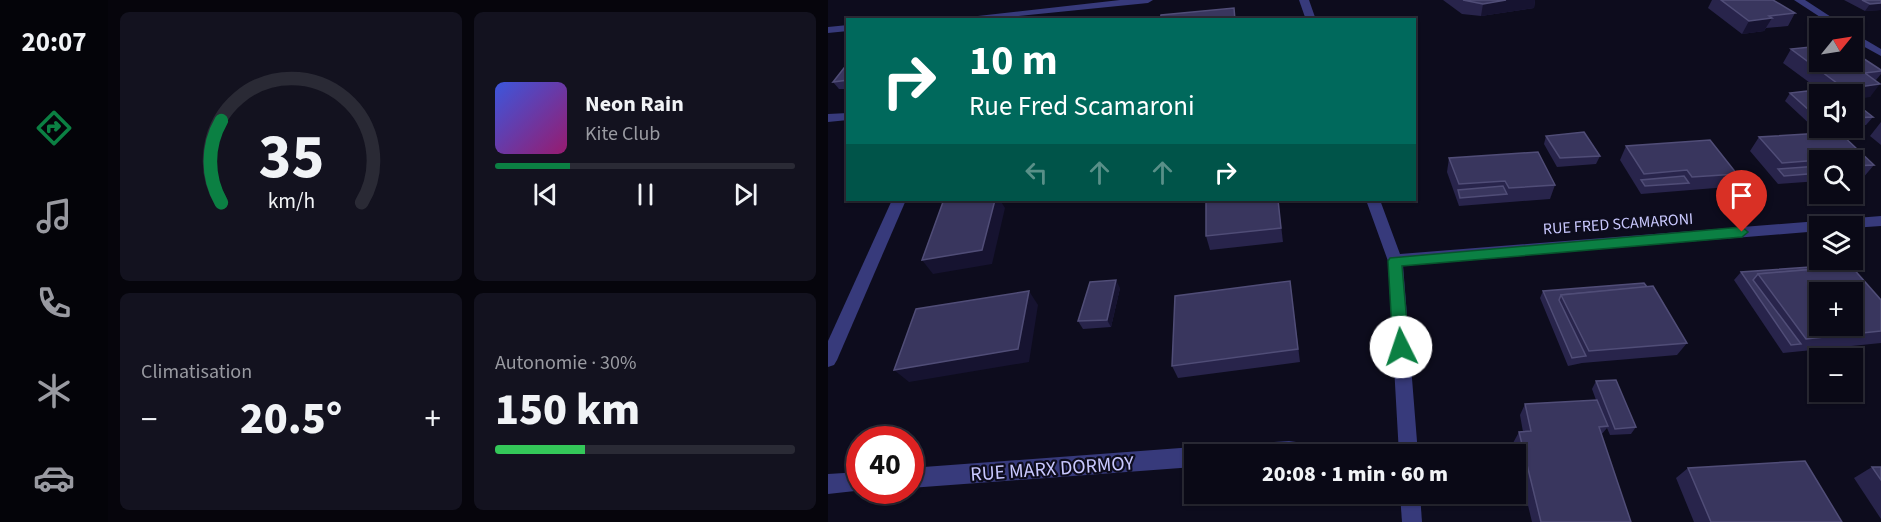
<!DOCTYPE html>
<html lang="fr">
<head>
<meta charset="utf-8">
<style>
  :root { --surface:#0a0916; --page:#13121f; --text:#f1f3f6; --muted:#999aa1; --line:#2a2a35; --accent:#0b8043 }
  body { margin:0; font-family:"Source Sans 3",sans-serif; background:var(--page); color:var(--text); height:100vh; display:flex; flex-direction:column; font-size:22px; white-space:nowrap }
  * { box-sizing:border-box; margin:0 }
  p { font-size:20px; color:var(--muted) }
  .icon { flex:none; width:33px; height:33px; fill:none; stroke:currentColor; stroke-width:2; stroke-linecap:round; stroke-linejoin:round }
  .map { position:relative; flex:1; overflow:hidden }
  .details { display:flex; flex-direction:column; gap:12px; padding:12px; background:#06050c; width:720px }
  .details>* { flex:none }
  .banner { position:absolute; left:18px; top:18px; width:570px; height:183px; border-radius:0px; box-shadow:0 2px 4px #0004,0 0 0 2px var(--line); background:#00695c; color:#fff; overflow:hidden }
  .needle { width:39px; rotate:60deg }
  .tools { position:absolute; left:981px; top:18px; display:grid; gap:12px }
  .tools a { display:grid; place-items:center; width:54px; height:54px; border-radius:0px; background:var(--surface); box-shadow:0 2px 4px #0004,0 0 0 2px var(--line); font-size:30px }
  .speed { position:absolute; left:18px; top:426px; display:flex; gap:12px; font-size:30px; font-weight:700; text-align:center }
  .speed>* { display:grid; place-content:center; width:78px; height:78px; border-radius:50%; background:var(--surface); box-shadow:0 2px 4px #0004,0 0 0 2px var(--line); line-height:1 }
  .speed .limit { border:9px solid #d22; background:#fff; color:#111 }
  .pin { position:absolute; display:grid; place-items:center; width:51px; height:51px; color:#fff; margin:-62px -26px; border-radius:50% 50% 50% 0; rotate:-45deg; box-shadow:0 0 6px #0007 }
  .pin .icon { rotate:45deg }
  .me { position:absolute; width:66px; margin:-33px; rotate:356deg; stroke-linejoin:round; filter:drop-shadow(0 0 4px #0008) }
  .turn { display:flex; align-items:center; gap:21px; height:126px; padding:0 24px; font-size:27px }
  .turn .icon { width:78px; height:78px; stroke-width:2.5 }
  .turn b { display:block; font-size:42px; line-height:51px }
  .lanes { display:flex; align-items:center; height:57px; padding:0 24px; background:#0003; justify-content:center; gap:30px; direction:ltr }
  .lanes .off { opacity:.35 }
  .big { font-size:45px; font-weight:800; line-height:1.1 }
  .details .widget { flex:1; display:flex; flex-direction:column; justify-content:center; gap:9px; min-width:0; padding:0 21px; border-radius:9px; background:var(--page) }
  .details .dial { align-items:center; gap:0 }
  .dial svg { height:156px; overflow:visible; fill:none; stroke:var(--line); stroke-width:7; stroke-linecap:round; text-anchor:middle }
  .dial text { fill:var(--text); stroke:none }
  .song { display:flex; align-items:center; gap:18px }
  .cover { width:72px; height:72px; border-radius:9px; background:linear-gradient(135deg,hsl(230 70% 55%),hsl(320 70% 35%)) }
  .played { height:6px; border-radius:3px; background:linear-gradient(90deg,var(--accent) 25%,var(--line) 25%) }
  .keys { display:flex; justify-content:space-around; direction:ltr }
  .heat { display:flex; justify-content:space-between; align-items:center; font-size:33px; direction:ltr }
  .charge { height:9px; border-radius:4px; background:linear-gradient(90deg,#34c759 30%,var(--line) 0) }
  .details .tiles { flex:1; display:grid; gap:12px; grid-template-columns:repeat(2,1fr) }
  .trip { position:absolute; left:356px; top:444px; width:342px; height:60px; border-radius:0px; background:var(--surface); box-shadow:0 2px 4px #0004,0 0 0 2px var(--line); font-weight:800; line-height:60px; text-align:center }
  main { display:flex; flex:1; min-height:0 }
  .tabs { display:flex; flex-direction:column; width:108px; justify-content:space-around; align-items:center; background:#040409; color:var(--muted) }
  .tabs .icon { width:42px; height:42px }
  .tabs .active { color:var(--accent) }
  .tabs b { font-size:27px; color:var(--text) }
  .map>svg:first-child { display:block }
</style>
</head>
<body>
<main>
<nav class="tabs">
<b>20:07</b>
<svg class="icon active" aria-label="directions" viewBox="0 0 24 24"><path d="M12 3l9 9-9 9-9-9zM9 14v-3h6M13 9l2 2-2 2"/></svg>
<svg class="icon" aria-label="music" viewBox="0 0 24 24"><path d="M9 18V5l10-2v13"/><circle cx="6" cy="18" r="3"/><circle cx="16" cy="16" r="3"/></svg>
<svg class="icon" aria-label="phone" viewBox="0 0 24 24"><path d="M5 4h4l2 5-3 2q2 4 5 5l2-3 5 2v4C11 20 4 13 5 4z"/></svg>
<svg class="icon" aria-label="climate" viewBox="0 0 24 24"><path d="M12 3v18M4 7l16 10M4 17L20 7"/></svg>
<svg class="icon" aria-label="car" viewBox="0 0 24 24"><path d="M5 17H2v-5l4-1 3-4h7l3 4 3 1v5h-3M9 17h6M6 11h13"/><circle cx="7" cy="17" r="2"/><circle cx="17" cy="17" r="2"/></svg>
</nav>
<section class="details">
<div class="tiles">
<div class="widget dial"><svg viewBox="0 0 100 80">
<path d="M14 69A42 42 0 1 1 86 69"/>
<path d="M14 69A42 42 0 0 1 14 27" stroke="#0b8043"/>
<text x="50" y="56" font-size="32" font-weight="700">35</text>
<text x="50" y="72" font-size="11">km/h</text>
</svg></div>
<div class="widget">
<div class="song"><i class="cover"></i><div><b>Neon Rain</b><p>Kite Club</p></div></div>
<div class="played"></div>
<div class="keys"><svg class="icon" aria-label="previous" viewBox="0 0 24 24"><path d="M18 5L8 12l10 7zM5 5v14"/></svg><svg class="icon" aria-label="pause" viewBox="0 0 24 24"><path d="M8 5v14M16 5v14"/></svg><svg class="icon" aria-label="next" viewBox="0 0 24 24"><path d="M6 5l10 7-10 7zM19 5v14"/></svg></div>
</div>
<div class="widget"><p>Climatisation</p>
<div class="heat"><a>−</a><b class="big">20.5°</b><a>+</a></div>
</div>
<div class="widget"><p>Autonomie · 30%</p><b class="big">150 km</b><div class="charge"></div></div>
</div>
</section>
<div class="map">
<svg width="1053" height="522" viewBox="0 0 1053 522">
  <rect width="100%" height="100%" fill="#0d0c1d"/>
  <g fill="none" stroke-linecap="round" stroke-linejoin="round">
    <g fill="#373a7b" fill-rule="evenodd">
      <path d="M 292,0 L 325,0 L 320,3 L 152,20 L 114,20 Z"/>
      <path d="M 471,0 L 481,0 L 488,20 L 478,20 Z"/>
      <path d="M 966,0 L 977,0 L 1020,28 L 1009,28 Z"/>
      <path d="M 20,25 L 20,31 L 0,33 L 0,27 Z"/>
      <path d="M 1024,32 L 1053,49 L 1053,56 L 1024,40 Z"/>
      <path d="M 20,113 L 20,120 L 0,122 L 0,114 Z"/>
      <path d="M 64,200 L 78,200 L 9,360 L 6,365 L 0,367 L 0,341 Z"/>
      <path d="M 538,200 L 552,200 L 572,254 L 1053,216 L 1053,226 L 1024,228 L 992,226 L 992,231 L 575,265 L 590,454 L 571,454 L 560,261 Z"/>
      <path d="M 461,441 L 504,447 L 507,454 L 393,454 L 396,447 L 403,445 Z"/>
      <path d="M 366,447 L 373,450 L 375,454 L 366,454 L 366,467 L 82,488 L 82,468 Z"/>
      <path d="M 32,472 L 32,490 L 36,490 L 0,494 L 0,474 Z"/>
      <path d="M 572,494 L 592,494 L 594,522 L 574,522 Z"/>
    </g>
  </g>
  <g fill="#28244b">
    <path d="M 615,0 L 707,0 L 706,8 L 653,16 L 634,14 Z"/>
    <path d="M 884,0 L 945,0 L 967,13 L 960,26 L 938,28 L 936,31 L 914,34 L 880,8 Z"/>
    <path d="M 1016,0 L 1053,0 L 1053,10 L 1037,11 Z"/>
    <path d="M 963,49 L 1053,70 L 1053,74 L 1048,80 L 1042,97 L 1024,94 L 997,94 L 955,63 Z"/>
    <path d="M 20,63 L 20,89 L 11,89 L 5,82 Z"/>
    <path d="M 962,93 L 992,103 L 992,128 L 1004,128 L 987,129 L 957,101 Z"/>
    <path d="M 1024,107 L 1045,117 L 1038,125 L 1024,126 Z"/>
    <path d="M 1053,122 L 1053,145 L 1042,136 Z"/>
    <path d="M 718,136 L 772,156 L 768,164 L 729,167 L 716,144 Z"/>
    <path d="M 931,137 L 1046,165 L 1034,179 L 1024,179 L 1024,160 L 992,160 L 991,181 L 950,184 L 922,151 Z"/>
    <path d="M 798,146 L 909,174 L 900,187 L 813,194 L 792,160 Z"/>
    <path d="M 621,158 L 727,185 L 722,199 L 631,206 L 619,172 Z"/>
    <path d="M 450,200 L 455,242 L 382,250 L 378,236 Z"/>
    <path d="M 1013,267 L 1053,300 L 1053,343 L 955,353 L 906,280 L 913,272 Z"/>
    <path d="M 462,281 L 472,362 L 350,378 L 344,366 Z"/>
    <path d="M 816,283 L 859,343 L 849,355 L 754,363 L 740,366 L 712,298 L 715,291 Z"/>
    <path d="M 292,288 L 283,327 L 255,329 L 250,321 Z"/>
    <path d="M 768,381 L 808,427 L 803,434 L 782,435 L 779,428 L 773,435 L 803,522 L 704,522 L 685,443 L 691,432 L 695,432 L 692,415 L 697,404 L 768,400 L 764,389 Z"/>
    <path d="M 1044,467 L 1053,467 L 1053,519 L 1026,478 Z"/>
    <path d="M 860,468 L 1014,522 L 866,522 L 848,478 Z"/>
  </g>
  <g fill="#161330">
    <path d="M 678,0 L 707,0 L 706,8 L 653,16 L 655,4 Z"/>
    <path d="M 1053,3 L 1053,10 L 1037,11 L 1042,4 Z"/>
    <path d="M 944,18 L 936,31 L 914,34 L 921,21 Z"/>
    <path d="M 1052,84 L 1042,97 L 1024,100 L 1024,94 L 1013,94 L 1017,89 Z"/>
    <path d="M 167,200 L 172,200 L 177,208 L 164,264 L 105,274 L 94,260 Z"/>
    <path d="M 288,280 L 292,288 L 283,327 L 279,320 Z"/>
    <path d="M 201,291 L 210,305 L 201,362 L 81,382 L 66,370 Z"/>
  </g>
  <g fill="#39365e" stroke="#504d77" stroke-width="1.5" fill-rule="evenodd">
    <path d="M 635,0 L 678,0 L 655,4 Z"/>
    <path d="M 893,0 L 945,0 L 967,13 L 941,16 L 944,18 L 921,21 Z"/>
    <path d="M 1034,0 L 1053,0 L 1053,3 L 1042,4 Z"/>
    <path d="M 406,8 L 407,20 L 332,20 L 333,15 Z"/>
    <path d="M 992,46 L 992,62 L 1024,62 L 1024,51 L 1053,70 L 1053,71 L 1037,73 L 1052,84 L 1017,89 L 963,49 Z"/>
    <path d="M 20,63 L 20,80 L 5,82 Z"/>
    <path d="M 979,91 L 992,103 L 992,120 L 962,93 Z"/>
    <path d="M 1031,106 L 1045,117 L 1024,118 L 1024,107 Z"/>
    <path d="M 756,132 L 772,156 L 732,158 L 718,136 Z"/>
    <path d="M 1011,132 L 1046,165 L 1024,166 L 1024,160 L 992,160 L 954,163 L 931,137 Z"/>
    <path d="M 882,140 L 909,174 L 864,177 L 859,170 L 816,174 L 798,146 Z"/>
    <path d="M 710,152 L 727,185 L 681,188 L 677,181 L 631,184 L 621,158 Z"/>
    <path d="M 991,166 L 992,173 L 956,176 L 950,169 Z"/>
    <path d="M 856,176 L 861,183 L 817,186 L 813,180 Z"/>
    <path d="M 675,186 L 679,194 L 632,198 L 630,190 Z"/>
    <path d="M 131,200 L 167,200 L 154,250 L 94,260 L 115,202 Z"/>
    <path d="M 378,200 L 450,200 L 453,228 L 378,236 Z"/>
    <path d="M 1011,265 L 1013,267 L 930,274 L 925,280 L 973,344 L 963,345 L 913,272 Z"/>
    <path d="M 1023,266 L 1053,300 L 1053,331 L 978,339 L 930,274 ZM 992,292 L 1024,292 L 1024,326 L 992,326 Z"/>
    <path d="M 288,280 L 279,320 L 250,321 L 262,282 Z"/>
    <path d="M 462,281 L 470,349 L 344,366 L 347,296 Z"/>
    <path d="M 816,283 L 819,287 L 733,295 L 731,300 L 758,356 L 744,358 L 715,291 Z"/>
    <path d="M 825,286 L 859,343 L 761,351 L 733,295 Z"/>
    <path d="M 201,291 L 190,349 L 66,370 L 88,309 Z"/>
    <path d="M 788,380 L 808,427 L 787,429 L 768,381 Z"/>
    <path d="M 769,400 L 780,426 L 771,427 L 803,522 L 713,522 L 691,432 L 703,431 L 697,404 Z"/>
    <path d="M 977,461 L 1014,522 L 883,522 L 860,468 Z"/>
    <path d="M 1044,467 L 1053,467 L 1053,480 Z"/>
  </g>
  <path fill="#0b8043" stroke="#07532c" stroke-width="1.5" d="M 914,227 L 920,232 L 914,237 L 574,266 L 581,347 L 573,354 L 565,347 L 560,261 L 562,258 Z"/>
  <g text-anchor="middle" stroke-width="4.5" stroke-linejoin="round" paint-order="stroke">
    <g font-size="16" fill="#c9c8fe" stroke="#0d0c1d">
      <text transform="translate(790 223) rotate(-4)" y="6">RUE FRED SCAMARONI</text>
    </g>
    <g font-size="20" fill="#c9c8fe" stroke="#0d0c1d">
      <text transform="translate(224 468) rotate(-4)" y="7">RUE MARX DORMOY</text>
    </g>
  </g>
</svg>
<div class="tools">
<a><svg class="needle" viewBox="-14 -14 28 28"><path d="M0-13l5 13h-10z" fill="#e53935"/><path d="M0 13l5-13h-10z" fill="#999aa1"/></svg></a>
<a><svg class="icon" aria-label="sound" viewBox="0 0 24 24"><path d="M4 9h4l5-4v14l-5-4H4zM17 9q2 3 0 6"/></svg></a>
<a><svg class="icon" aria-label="search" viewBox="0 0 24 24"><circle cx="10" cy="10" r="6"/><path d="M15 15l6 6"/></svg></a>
<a><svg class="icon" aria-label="layers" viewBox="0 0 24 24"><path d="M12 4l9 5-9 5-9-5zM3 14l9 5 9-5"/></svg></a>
<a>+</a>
<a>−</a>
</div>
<div class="speed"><div class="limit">40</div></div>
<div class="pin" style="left:914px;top:232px;background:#d93025"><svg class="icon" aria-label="arrive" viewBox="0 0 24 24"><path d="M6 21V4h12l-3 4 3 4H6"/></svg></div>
<svg class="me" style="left:573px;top:347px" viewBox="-20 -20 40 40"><circle r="19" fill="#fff"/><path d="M0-13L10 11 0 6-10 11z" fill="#0b8043"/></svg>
<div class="trip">20:08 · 1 min · 60 m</div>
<div class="banner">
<div class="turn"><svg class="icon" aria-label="right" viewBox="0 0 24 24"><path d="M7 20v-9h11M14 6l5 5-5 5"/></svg><div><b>10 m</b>Rue Fred Scamaroni</div></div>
<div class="lanes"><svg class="icon off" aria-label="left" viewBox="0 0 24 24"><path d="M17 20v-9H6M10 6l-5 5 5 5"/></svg><svg class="icon off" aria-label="ahead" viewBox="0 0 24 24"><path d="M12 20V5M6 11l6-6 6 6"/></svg><svg class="icon off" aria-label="ahead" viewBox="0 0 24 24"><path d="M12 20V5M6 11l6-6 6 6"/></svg><svg class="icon" aria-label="right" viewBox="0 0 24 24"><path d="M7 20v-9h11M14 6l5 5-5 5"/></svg></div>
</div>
</div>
</main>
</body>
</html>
